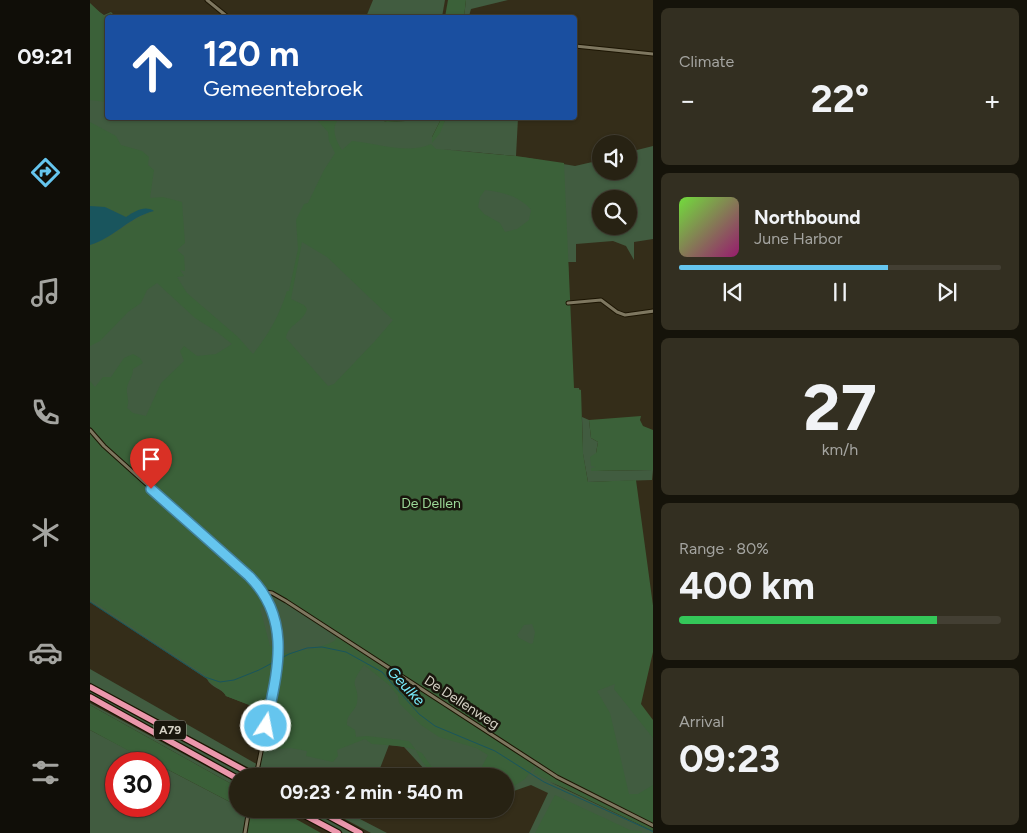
<!DOCTYPE html>
<html lang="en">
<head>
<meta charset="utf-8">
<style>
  :root { --surface:#272213; --page:#332f21; --text:#f1f3f6; --muted:#a4a4a0; --line:#433f33; --accent:#65c5ee }
  body { margin:0; font-family:Figtree,sans-serif; background:var(--page); color:var(--text); height:100vh; display:flex; flex-direction:column; font-size:19px; white-space:nowrap }
  * { box-sizing:border-box; margin:0 }
  p { font-size:16px; color:var(--muted) }
  .icon { flex:none; width:28px; height:28px; fill:none; stroke:currentColor; stroke-width:2; stroke-linecap:round; stroke-linejoin:round }
  .map { position:relative; flex:1; overflow:hidden }
  .drawer { display:flex; flex-direction:column; gap:8px; padding:8px; background:#15130a; width:374px }
  .drawer>* { flex:none }
  .banner { position:absolute; left:15px; top:15px; width:472px; height:105px; border-radius:5px; box-shadow:0 1px 4px #0004,0 0 0 1px var(--line); background:#1a4fa0; color:#fff; overflow:hidden }
  .fabs { position:absolute; left:502px; top:135px; display:grid; gap:10px }
  .fabs a { display:grid; place-items:center; width:45px; height:45px; border-radius:50%; background:var(--surface); box-shadow:0 1px 4px #0004,0 0 0 1px var(--line); font-size:25px }
  .speed { position:absolute; left:15px; top:752px; display:flex; gap:10px; font-size:25px; font-weight:700; text-align:center }
  .speed>* { display:grid; place-content:center; width:65px; height:65px; border-radius:50%; background:var(--surface); box-shadow:0 1px 4px #0004,0 0 0 1px var(--line); line-height:1 }
  .speed .limit { border:8px solid #d22; background:#fff; color:#111 }
  .pin { position:absolute; display:grid; place-items:center; width:42px; height:42px; color:#fff; margin:-51px -21px; border-radius:50% 50% 50% 0; rotate:-45deg; box-shadow:0 0 5px #0007 }
  .pin .icon { rotate:45deg }
  .me { position:absolute; width:55px; margin:-28px; rotate:11deg; stroke-linejoin:round; filter:drop-shadow(0 0 4px #0008) }
  .turn { display:flex; align-items:center; gap:18px; height:105px; padding:0 15px; font-size:22px }
  .turn .icon { width:65px; height:65px; stroke-width:2.5 }
  .turn b { display:block; font-size:35px; line-height:42px }
  .big { font-size:38px; font-weight:700; line-height:1.1 }
  .drawer .tile { flex:1; display:flex; flex-direction:column; justify-content:center; gap:8px; min-width:0; padding:0 18px; border-radius:8px; background:var(--page) }
  .drawer .dial { align-items:center; gap:0 }
  .dial b { font-size:65px; line-height:1 }
  .song { display:flex; align-items:center; gap:15px }
  .cover { width:60px; height:60px; border-radius:8px; background:linear-gradient(135deg,hsl(100 70% 55%),hsl(320 70% 35%)) }
  .played { height:5px; border-radius:2px; background:linear-gradient(90deg,var(--accent) 65%,var(--line) 65%) }
  .keys { display:flex; justify-content:space-around; direction:ltr }
  .heat { display:flex; justify-content:space-between; align-items:center; font-size:28px; direction:ltr }
  .charge { height:8px; border-radius:4px; background:linear-gradient(90deg,#34c759 80%,var(--line) 0) }
  .trip { position:absolute; left:139px; top:768px; width:285px; height:50px; border-radius:25px; background:var(--surface); box-shadow:0 1px 4px #0004,0 0 0 1px var(--line); font-weight:700; line-height:50px; text-align:center }
  main { display:flex; flex:1; min-height:0 }
  .tabs { display:flex; flex-direction:column; width:90px; justify-content:space-around; align-items:center; background:#100e08; color:var(--muted) }
  .tabs .icon { width:35px; height:35px }
  .tabs .on { color:var(--accent) }
  .tabs b { font-size:22px; color:var(--text) }
  .map>svg:first-child { display:block }
</style>
</head>
<body>
<main>
<nav class="tabs">
<b>09:21</b>
<svg class="icon on" aria-label="directions" viewBox="0 0 24 24"><path d="M12 3l9 9-9 9-9-9zM9 14v-3h6M13 9l2 2-2 2"/></svg>
<svg class="icon" aria-label="music" viewBox="0 0 24 24"><path d="M9 18V5l10-2v13"/><circle cx="6" cy="18" r="3"/><circle cx="16" cy="16" r="3"/></svg>
<svg class="icon" aria-label="phone" viewBox="0 0 24 24"><path d="M5 4h4l2 5-3 2q2 4 5 5l2-3 5 2v4C11 20 4 13 5 4z"/></svg>
<svg class="icon" aria-label="climate" viewBox="0 0 24 24"><path d="M12 3v18M4 7l16 10M4 17L20 7"/></svg>
<svg class="icon" aria-label="car" viewBox="0 0 24 24"><path d="M5 17H2v-5l4-1 3-4h7l3 4 3 1v5h-3M9 17h6M6 11h13"/><circle cx="7" cy="17" r="2"/><circle cx="17" cy="17" r="2"/></svg>
<svg class="icon" aria-label="filters" viewBox="0 0 24 24"><path d="M4 7h16M4 17h16"/><circle cx="9" cy="7" r="2"/><circle cx="15" cy="17" r="2"/></svg>
</nav>
<div class="map">
<svg width="564" height="833" viewBox="0 0 564 833">
  <rect width="100%" height="100%" fill="#342d19"/>
  <g fill="#415c40" fill-rule="evenodd">
    <path d="M 283,0 L 355,0 L 352,17 L 276,17 Z"/>
    <path d="M 376,0 L 418,0 L 381,9 L 379,16 L 374,17 Z"/>
    <path d="M 0,6 L 14,15 L 21,12 L 26,17 L 23,17 L 20,13 L 18,18 L 18,118 L 257,118 L 269,119 L 263,118 L 308,118 L 287,119 L 297,122 L 351,119 L 342,137 L 346,137 L 356,118 L 428,118 L 426,156 L 351,149 L 438,158 L 485,166 L 511,160 L 511,171 L 539,171 L 539,152 L 563,146 L 563,239 L 544,242 L 544,260 L 536,246 L 523,241 L 486,244 L 486,262 L 478,262 L 482,388 L 489,388 L 493,453 L 525,683 L 563,735 L 563,824 L 460,782 L 563,831 L 563,833 L 439,833 L 458,793 L 441,785 L 415,794 L 415,776 L 347,776 L 336,771 L 314,747 L 299,745 L 287,776 L 174,776 L 0,683 L 0,669 L 170,766 L 169,751 L 181,713 L 136,696 C 132,688 121,688 117,679 L 0,602 ZM 511,199 L 539,199 L 539,226 L 511,226 Z"/>
    <path d="M 492,417 L 499,420 L 501,438 L 508,442 L 506,453 L 517,466 L 525,460 L 542,460 L 547,466 L 563,465 L 503,471 L 563,470 L 562,480 L 498,482 L 493,454 Z"/>
    <path d="M 0,689 L 161,776 L 148,776 L 0,695 Z"/>
    <path d="M 0,703 L 147,783 L 147,787 L 0,705 Z"/>
    <path d="M 0,730 L 65,764 L 26,764 L 26,806 L 69,806 L 69,765 L 140,802 L 150,810 L 157,809 L 153,833 L 0,833 Z"/>
    <path d="M 209,809 L 221,809 L 266,833 L 253,833 Z"/>
    <path d="M 236,809 L 274,809 L 270,819 L 297,833 L 281,833 Z"/>
  </g>
  <g fill="#3b6139" fill-rule="evenodd">
    <path d="M 358,0 L 376,0 L 374,17 L 355,17 Z"/>
    <path d="M 0,3 L 15,17 L 20,13 L 23,17 L 18,18 L 17,102 L 0,100 Z"/>
    <path d="M 209,118 L 263,118 L 270,119 L 260,121 L 249,119 C 240,127 246,141 252,150 L 262,141 C 287,143 317,155 341,144 L 346,149 L 426,156 L 474,163 L 484,388 L 491,390 L 493,454 L 498,482 L 546,480 L 564,613 L 563,652 L 551,704 L 563,720 L 563,738 L 524,689 L 525,684 L 507,691 L 520,713 L 539,794 L 548,794 L 563,785 L 563,831 L 443,773 L 448,766 L 446,764 L 435,779 L 415,792 L 415,776 L 387,776 L 398,755 L 386,748 L 349,737 L 331,725 L 309,703 L 308,696 L 299,685 L 274,665 C 256,690 270,681 267,703 C 265,712 256,714 257,725 L 265,730 L 266,737 L 277,736 L 319,741 L 326,750 L 332,753 L 341,766 L 364,776 C 344,776 334,769 326,750 L 310,746 L 282,744 L 275,739 L 247,750 L 248,756 L 243,762 L 216,756 L 217,751 L 201,748 L 189,749 L 186,747 L 184,740 L 174,731 L 177,712 L 136,696 C 131,686 122,688 115,675 L 0,599 L 0,381 L 5,387 L 13,377 L 21,377 L 34,358 L 43,354 L 50,358 L 53,363 L 43,369 C 43,377 38,381 37,388 C 36,396 40,399 37,408 L 43,413 L 56,416 L 71,383 L 94,361 L 90,351 L 94,346 L 107,356 L 126,354 L 142,344 L 127,332 L 105,318 L 67,283 L 57,290 L 51,303 L 38,312 L 10,341 L 0,346 L 0,245 C 24,238 40,218 64,211 L 43,212 L 36,217 L 15,207 L 0,206 L 0,122 L 26,136 L 31,145 L 52,151 L 59,157 L 58,165 L 64,170 L 60,198 L 73,197 L 92,202 L 95,243 L 87,250 L 94,256 L 95,271 L 90,270 L 94,276 L 87,277 L 97,293 L 148,337 L 163,354 C 179,334 189,316 197,291 L 199,291 L 208,249 L 206,220 L 214,204 L 218,203 L 234,170 L 245,153 L 239,141 L 238,132 L 226,119 ZM 395,190 C 412,192 430,196 441,210 L 439,220 L 427,229 L 415,232 L 410,223 L 394,214 L 388,207 L 390,197 ZM 212,242 L 237,257 L 303,320 L 285,341 L 244,384 L 238,386 L 196,338 C 198,324 213,323 217,309 L 214,305 L 201,299 ZM 183,596 L 248,634 C 247,637 246,639 244,641 C 237,647 198,653 187,654 L 187,645 L 180,646 L 170,608 L 177,604 ZM 442,624 L 445,632 L 443,643 L 441,644 L 429,638 L 427,635 L 434,625 Z"/>
    <path d="M 308,118 L 356,118 L 350,133 L 342,143 L 342,137 L 351,119 L 297,122 L 286,119 Z"/>
    <path d="M 551,416 L 550,420 L 553,426 L 563,430 L 563,470 L 501,471 L 501,468 L 506,467 L 501,466 L 500,457 L 506,453 L 508,442 L 501,438 L 499,420 Z"/>
    <path d="M 0,705 L 147,787 L 147,808 L 140,802 L 69,765 L 69,764 L 39,751 L 0,730 Z"/>
    <path d="M 465,795 L 540,830 L 552,831 L 552,833 L 445,833 Z"/>
    <path d="M 161,809 L 188,809 L 231,833 L 156,833 Z"/>
  </g>
  <path fill="#19555d" d="M 0,206 L 15,207 L 36,217 C 45,211 55,205 64,211 C 39,217 24,238 0,245 Z"/>
  <g fill="none" stroke-linecap="round" stroke-linejoin="round">
    <path stroke="#19555d" stroke-width="1" d="M 0,602 L 115,677 L 130,682 L 144,680 L 169,670 L 199,654 L 217,648 L 232,647 L 256,652 L 292,672 L 329,714 L 345,726 L 405,751 L 454,782 L 564,832"/>
    <g stroke="#1c1503" stroke-width="5">
      <g id="minor">
        <path d="M 117,0 L 139,18"/>
        <path d="M 485,46 L 564,54"/>
        <path d="M 478,303 L 511,300 L 527,312 L 535,315 L 564,311"/>
        <path d="M 0,430 L 14,446 L 159,576 C 198,614 189,656 180,704 C 176,728 171,752 166,776"/>
        <path d="M 171,591 L 182,593 L 196,601 L 467,777 L 564,826"/>
        <path d="M 155,833 L 159,809"/>
      </g>
    </g>
    <g stroke="#1c1503" stroke-width="8">
      <g id="motorway">
        <path d="M 0,687 L 165,776"/>
        <path d="M 0,697 L 148,779"/>
        <path d="M 203,809 L 248,833"/>
        <path d="M 226,809 L 270,833"/>
      </g>
    </g>
    <use href="#minor" stroke="#7e7760" stroke-width="3"/>
    <use href="#motorway" stroke="#eb97ac" stroke-width="5.5"/>
  </g>
  <g fill="none" stroke-linecap="round" stroke-linejoin="round">
    <g stroke="#42809b" stroke-width="12">
      <path id="route" d="M 61,489 L 159,576 C 203,620 187,672 176,726"/>
    </g>
    <use href="#route" stroke="#65c5ee" stroke-width="9"/>
  </g>
  <g text-anchor="middle" stroke-width="5" stroke-linejoin="round" paint-order="stroke">
    <rect fill="#19160d" stroke="#9d998e" stroke-width="1" x="64" y="720.5" width="32" height="19" rx="4"/>
    <g font-size="12" font-weight="bold" fill="#d5d1c5">
      <text x="80" y="734">A79</text>
    </g>
    <g font-size="14" fill="#9cd898" stroke="#19160d">
      <text x="341" y="508">De Dellen</text>
    </g>
    <g font-size="14" fill="#d5d1c5" stroke="#19160d">
      <text transform="translate(372 702) rotate(33)" y="5">De Dellenweg</text>
    </g>
    <g font-size="15" font-style="italic" fill="#78ebfb" stroke="#19160d">
      <text transform="translate(316 686) rotate(47)" y="5">Geulke</text>
    </g>
  </g>
</svg>
<div class="fabs">
<a><svg class="icon" aria-label="sound" viewBox="0 0 24 24"><path d="M4 9h4l5-4v14l-5-4H4zM17 9q2 3 0 6"/></svg></a>
<a><svg class="icon" aria-label="search" viewBox="0 0 24 24"><circle cx="10" cy="10" r="6"/><path d="M15 15l6 6"/></svg></a>
</div>
<div class="speed"><div class="limit">30</div></div>
<div class="pin" style="left:61px;top:489px;background:#d93025"><svg class="icon" aria-label="arrive" viewBox="0 0 24 24"><path d="M6 21V4h12l-3 4 3 4H6"/></svg></div>
<svg class="me" style="left:176px;top:726px" viewBox="-20 -20 40 40"><circle r="17" fill="#65c5ee" stroke="#fff" stroke-width="3"/><path d="M0-11L8 9 0 5-8 9z" fill="#fff"/></svg>
<div class="trip">09:23 · 2 min · 540 m</div>
<div class="banner">
<div class="turn"><svg class="icon" aria-label="ahead" viewBox="0 0 24 24"><path d="M12 20V5M6 11l6-6 6 6"/></svg><div><b>120 m</b>Gemeentebroek</div></div>
</div>
</div>
<section class="drawer">
<div class="tile"><p>Climate</p>
<div class="heat"><a>−</a><b class="big">22°</b><a>+</a></div>
</div>
<div class="tile">
<div class="song"><i class="cover"></i><div><b>Northbound</b><p>June Harbor</p></div></div>
<div class="played"></div>
<div class="keys"><svg class="icon" aria-label="previous" viewBox="0 0 24 24"><path d="M18 5L8 12l10 7zM5 5v14"/></svg><svg class="icon" aria-label="pause" viewBox="0 0 24 24"><path d="M8 5v14M16 5v14"/></svg><svg class="icon" aria-label="next" viewBox="0 0 24 24"><path d="M6 5l10 7-10 7zM19 5v14"/></svg></div>
</div>
<div class="tile dial"><b>27</b><p>km/h</p></div>
<div class="tile"><p>Range · 80%</p><b class="big">400 km</b><div class="charge"></div></div>
<div class="tile"><p>Arrival</p><b class="big">09:23</b></div>
</section>
</main>
</body>
</html>
